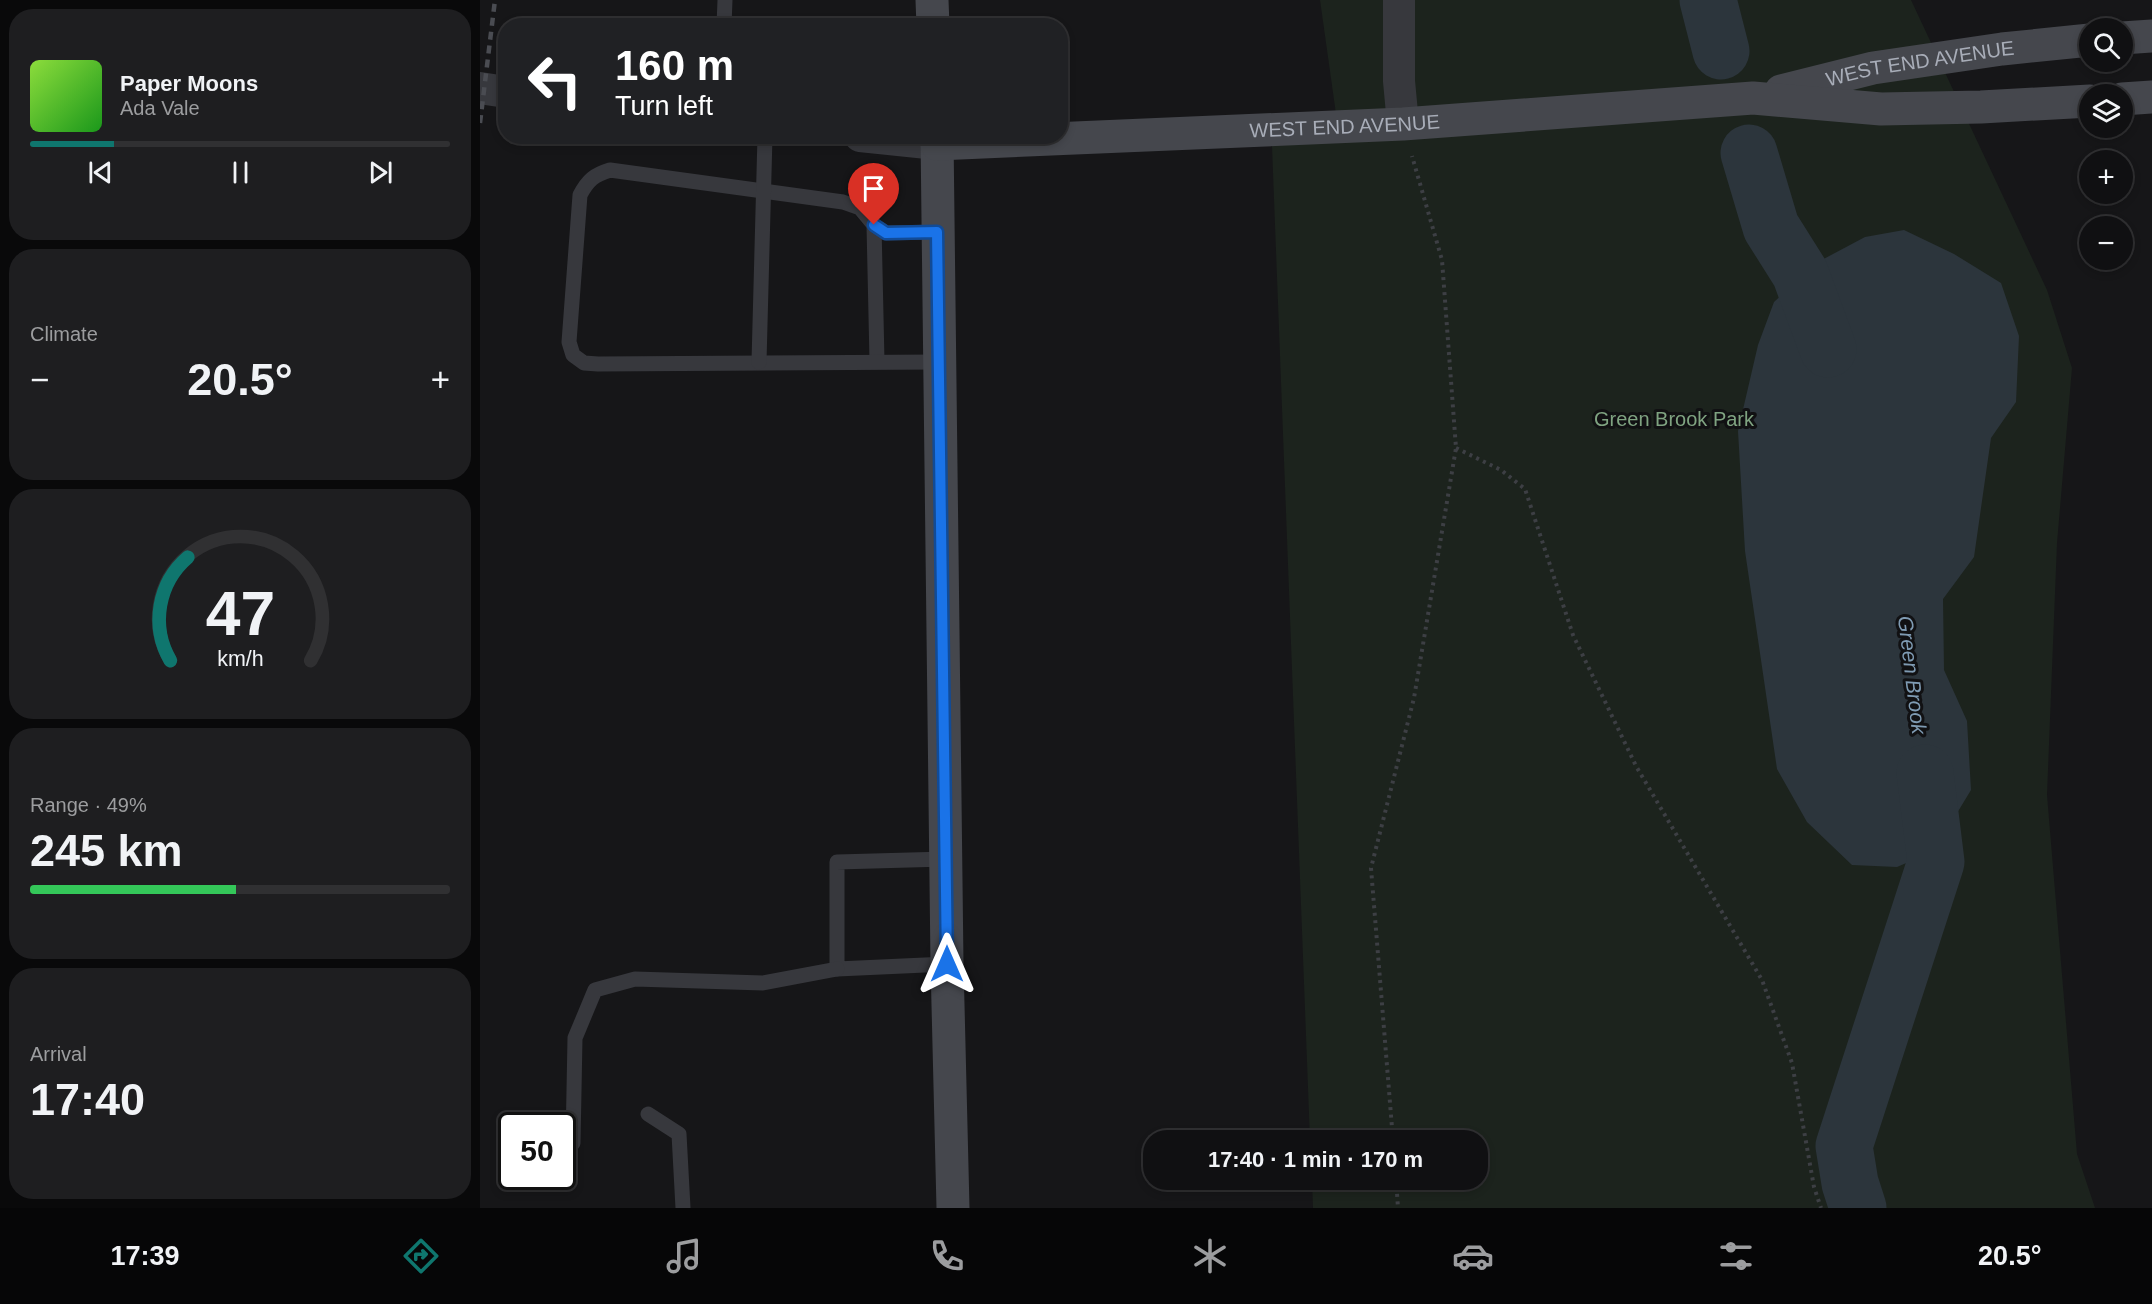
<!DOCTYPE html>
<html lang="en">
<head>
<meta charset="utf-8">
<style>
  :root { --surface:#101012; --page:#1e1e20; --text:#f1f3f6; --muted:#9c9d9f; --line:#303032; --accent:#0f766e }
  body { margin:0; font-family:Helvetica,sans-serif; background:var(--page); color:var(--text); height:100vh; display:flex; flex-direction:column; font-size:22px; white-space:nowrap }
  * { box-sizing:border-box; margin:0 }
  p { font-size:20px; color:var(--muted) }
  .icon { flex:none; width:33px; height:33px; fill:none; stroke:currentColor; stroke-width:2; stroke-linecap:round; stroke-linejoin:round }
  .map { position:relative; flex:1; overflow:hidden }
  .side { display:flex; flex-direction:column; gap:9px; padding:9px; background:#09090a; width:480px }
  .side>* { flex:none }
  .hud { position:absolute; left:18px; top:18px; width:570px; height:126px; border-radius:24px; box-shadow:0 3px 9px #0003,0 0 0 2px var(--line); background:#202124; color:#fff; overflow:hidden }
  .controls { position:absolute; left:1599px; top:18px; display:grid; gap:12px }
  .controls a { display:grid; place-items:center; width:54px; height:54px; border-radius:50%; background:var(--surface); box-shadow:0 3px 9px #0003,0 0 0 2px var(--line); font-size:30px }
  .speed { position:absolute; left:18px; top:1112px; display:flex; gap:12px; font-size:30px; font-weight:700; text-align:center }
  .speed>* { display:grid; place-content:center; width:78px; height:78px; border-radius:50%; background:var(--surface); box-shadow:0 3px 9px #0003,0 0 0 2px var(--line); line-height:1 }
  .speed .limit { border:3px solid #111; border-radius:9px; background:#fff; color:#111 }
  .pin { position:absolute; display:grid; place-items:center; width:51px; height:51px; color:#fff; margin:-62px -26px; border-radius:50% 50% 50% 0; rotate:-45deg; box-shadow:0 0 6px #0007 }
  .pin .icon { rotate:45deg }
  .me { position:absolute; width:66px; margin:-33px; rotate:0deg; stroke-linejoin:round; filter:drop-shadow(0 0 4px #0008) }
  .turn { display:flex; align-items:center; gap:21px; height:126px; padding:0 18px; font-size:27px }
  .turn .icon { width:78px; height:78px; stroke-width:2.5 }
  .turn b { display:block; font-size:42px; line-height:51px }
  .big { font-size:45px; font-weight:700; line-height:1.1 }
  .side .card { flex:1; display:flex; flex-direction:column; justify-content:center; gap:9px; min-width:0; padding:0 21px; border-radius:24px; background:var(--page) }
  .side .dial { align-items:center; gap:0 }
  .dial svg { height:156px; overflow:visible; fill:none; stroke:var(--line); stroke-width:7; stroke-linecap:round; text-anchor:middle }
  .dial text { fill:var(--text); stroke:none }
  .song { display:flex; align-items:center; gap:18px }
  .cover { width:72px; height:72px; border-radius:9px; background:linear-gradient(135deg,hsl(90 70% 55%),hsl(120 70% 35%)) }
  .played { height:6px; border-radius:3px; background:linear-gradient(90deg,var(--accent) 20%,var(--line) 20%) }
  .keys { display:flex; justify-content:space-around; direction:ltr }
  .heat { display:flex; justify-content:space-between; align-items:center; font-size:33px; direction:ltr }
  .charge { height:9px; border-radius:4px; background:linear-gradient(90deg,#34c759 49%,var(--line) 0) }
  .trip { position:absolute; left:663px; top:1130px; width:345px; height:60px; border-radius:24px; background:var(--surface); box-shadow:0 3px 9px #0003,0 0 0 2px var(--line); font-weight:700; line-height:60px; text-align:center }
  .menu { display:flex; height:96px; justify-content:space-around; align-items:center; background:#060607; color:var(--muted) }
  .menu .icon { width:42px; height:42px }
  .menu .active { color:var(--accent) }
  .menu b { font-size:27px; color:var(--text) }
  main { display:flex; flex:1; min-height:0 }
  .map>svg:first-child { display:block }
</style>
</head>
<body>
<main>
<section class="side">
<div class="card">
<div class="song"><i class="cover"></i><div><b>Paper Moons</b><p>Ada Vale</p></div></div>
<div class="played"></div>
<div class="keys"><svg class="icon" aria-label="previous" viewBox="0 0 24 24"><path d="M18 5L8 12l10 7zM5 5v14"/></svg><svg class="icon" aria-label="pause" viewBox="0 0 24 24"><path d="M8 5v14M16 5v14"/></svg><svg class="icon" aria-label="next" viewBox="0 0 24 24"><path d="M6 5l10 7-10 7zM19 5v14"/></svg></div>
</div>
<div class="card"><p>Climate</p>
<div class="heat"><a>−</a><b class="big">20.5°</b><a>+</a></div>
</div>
<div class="card dial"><svg viewBox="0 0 100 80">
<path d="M14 69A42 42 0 1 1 86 69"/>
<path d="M14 69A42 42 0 0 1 23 16" stroke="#0f766e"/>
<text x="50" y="56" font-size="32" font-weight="700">47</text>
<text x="50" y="72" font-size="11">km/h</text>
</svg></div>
<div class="card"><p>Range · 49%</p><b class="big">245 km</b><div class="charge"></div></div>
<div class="card"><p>Arrival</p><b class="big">17:40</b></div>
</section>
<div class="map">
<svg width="1672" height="1208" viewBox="0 0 1672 1208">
  <rect width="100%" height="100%" fill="#161618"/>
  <path fill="#1c231d" d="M 840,0 L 1431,0 L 1567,290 L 1592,368 L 1577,543 L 1567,795 L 1597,1154 L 1615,1208 L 833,1208 L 832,1179 L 998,1179 L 998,1140 L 830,1140 L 791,120 L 856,114 Z"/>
  <path fill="#2c353c" d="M 1424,230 L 1474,254 L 1521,283 L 1539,336 L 1536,402 L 1511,438 L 1494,557 L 1463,599 L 1464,670 L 1487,721 L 1491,790 L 1454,851 L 1417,867 L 1372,865 L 1327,822 L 1297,769 L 1265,551 L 1258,431 L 1278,345 L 1294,302 L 1338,262 L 1385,237 Z"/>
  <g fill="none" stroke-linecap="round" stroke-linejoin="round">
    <g stroke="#2c353c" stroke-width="57">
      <path d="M 1228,0 L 1241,51"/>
      <path d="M 1269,153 L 1291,227 L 1320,273 L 1348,349"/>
      <path d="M 1378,1208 L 1370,1183 L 1364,1146 L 1456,862 L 1445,773"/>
    </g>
    <g stroke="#3d3f44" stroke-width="4" stroke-dasharray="3 4.5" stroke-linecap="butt">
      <path d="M 976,448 L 1021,470 L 1045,489 L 1093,635 L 1156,766 L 1282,980 L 1312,1063 L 1334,1187 L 1341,1208"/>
      <path d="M 913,1140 L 891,868 L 934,698 L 976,448 L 962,260 L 932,156"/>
      <path d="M 916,1179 L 918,1208"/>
    </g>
    <g stroke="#37383d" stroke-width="15">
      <path d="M 244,26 L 245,0"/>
      <path d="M 394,225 L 397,361"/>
      <path d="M 457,232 L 406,233 L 394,225 L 380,208 L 363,202 L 130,170 C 114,175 108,180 100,195 L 89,342 L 93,355 L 104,363 L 118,364 L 460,362"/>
      <path d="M 279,362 L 285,136"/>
      <path d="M 466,859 L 357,862 L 357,969 L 467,964"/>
      <path d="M 168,1114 L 199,1134 L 203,1208"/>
      <path d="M 93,1143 L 95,1038 L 115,990 L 155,979 L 283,983 L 357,969"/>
    </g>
    <g stroke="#37383d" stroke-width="32">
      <path d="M 919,0 L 919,81 L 923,124"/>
      <path d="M 0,88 L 26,92"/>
      <path d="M 380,136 L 457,144"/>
    </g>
    <g stroke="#45474d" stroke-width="33">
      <path d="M 452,0 L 453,26"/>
      <path d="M 1642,38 L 1672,36"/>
      <path id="s1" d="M 1301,91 L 1393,68 L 1522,49 L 1610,40"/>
      <path d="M 1642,99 L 1672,97"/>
      <path d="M 457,136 L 467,964 L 473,1208"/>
      <path id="s2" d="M 457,144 L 923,124 L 1273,98 L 1401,109 L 1501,107 L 1610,101"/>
    </g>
    <path stroke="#4a4c52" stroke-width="4.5" stroke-dasharray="8 6" stroke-linecap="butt" d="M 0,123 L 15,0"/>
  </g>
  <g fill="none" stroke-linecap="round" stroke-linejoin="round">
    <g stroke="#114b97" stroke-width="15">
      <path id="route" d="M 394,225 L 406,233 L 457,232 L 467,964"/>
    </g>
    <use href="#route" stroke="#1a73e8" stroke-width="10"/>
  </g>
  <g text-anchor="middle" stroke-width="6" stroke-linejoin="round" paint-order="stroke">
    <g font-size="20" fill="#a8adb8" stroke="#111113">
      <text dy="7" stroke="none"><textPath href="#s1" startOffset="142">WEST END AVENUE</textPath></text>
      <text dy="7" stroke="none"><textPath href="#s2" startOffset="408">WEST END AVENUE</textPath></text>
    </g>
    <g font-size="20" fill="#7fa381" stroke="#111113">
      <text x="1194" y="426">Green Brook Park</text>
    </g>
    <g font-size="21" font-style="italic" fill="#7f9bb3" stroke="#111113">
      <text transform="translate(1432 675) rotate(83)" y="7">Green Brook</text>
    </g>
  </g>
</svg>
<div class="controls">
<a><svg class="icon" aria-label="search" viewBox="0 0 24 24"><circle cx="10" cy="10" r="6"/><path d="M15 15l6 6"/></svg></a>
<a><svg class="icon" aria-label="layers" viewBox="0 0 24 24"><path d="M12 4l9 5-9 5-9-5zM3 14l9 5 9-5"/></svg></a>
<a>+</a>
<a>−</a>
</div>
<div class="speed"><div class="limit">50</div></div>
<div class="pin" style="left:394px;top:225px;background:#d93025"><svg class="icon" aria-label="arrive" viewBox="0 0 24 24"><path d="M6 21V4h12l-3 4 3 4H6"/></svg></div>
<svg class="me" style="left:467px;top:964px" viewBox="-20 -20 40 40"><path d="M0-17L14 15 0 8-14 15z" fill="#1a73e8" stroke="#fff" stroke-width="4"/></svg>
<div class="trip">17:40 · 1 min · 170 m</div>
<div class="hud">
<div class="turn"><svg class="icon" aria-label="left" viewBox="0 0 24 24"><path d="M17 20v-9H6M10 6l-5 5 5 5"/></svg><div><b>160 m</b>Turn left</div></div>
</div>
</div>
</main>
<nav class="menu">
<b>17:39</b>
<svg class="icon active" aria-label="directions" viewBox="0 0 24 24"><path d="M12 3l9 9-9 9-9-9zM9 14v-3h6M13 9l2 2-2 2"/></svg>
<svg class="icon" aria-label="music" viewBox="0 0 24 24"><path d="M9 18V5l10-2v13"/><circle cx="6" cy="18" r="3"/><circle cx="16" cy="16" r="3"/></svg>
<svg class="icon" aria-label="phone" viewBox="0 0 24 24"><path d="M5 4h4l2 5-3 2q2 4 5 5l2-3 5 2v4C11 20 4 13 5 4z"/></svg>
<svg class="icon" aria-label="climate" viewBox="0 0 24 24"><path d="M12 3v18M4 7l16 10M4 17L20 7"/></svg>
<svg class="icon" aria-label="car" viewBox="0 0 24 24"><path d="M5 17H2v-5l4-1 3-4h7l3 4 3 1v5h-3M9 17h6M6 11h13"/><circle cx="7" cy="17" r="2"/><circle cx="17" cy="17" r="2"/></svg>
<svg class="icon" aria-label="filters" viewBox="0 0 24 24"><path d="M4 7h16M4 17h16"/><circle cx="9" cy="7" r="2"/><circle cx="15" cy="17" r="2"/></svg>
<b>20.5°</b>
</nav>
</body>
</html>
